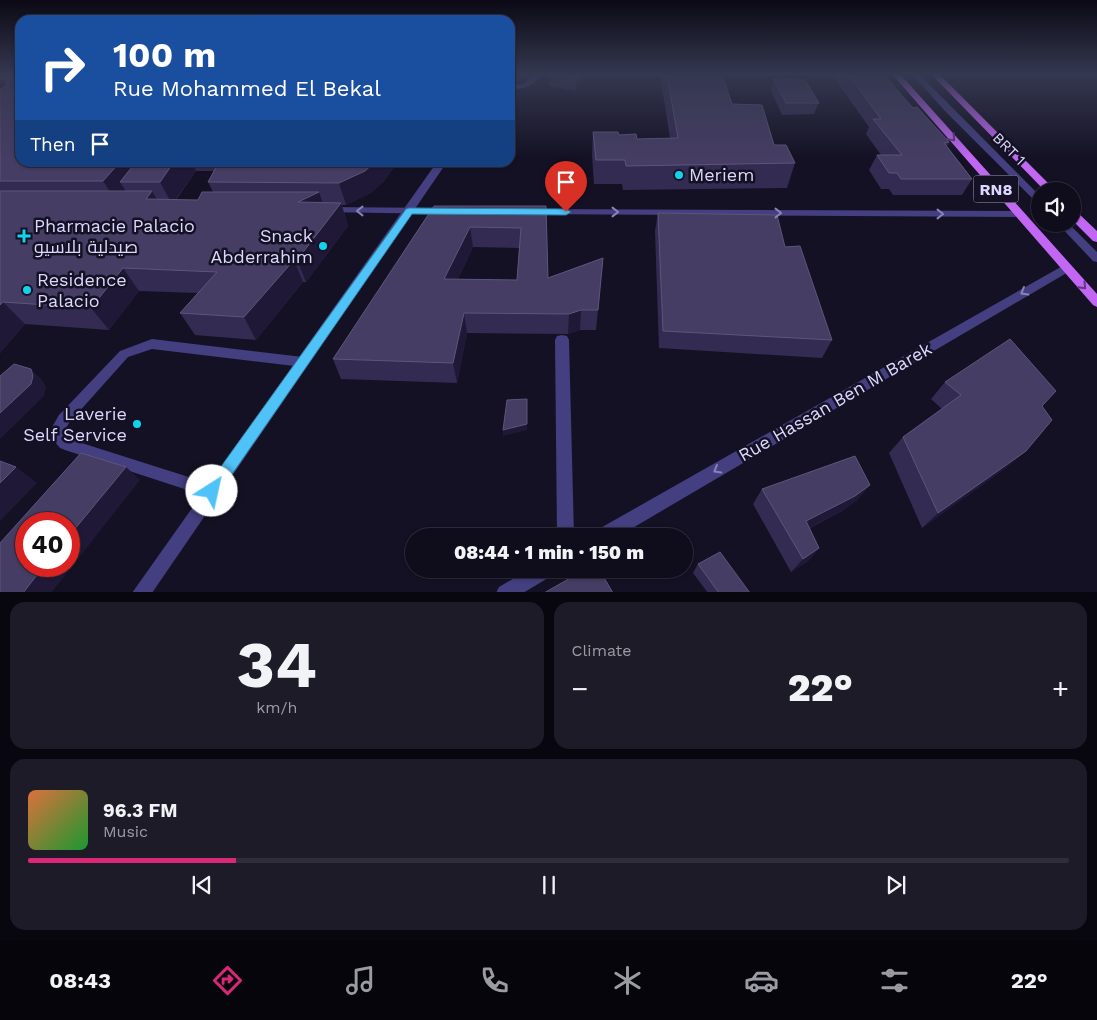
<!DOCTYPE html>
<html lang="en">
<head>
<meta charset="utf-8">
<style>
  :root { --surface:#0f0d1b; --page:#1d1b28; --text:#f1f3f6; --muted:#9b9ca3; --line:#2f2d3a; --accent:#db2777 }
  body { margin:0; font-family:"Work Sans",Cairo,sans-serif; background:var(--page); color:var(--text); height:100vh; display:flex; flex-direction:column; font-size:19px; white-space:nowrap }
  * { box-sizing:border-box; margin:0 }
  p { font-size:16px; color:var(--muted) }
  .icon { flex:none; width:28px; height:28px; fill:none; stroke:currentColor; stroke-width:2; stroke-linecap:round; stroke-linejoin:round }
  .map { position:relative; height:592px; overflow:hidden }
  .drawer { display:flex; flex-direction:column; gap:10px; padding:10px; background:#08070f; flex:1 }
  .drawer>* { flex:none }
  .banner { position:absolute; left:15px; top:15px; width:500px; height:152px; border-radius:15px; box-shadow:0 1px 4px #0004,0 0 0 1px var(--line); background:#1a4fa0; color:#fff; overflow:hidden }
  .tools { position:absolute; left:1031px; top:182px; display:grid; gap:10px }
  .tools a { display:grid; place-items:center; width:50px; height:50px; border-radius:50%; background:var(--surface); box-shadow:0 1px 4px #0004,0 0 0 1px var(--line); font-size:25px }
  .speed { position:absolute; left:15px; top:512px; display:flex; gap:10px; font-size:25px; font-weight:700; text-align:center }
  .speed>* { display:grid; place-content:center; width:65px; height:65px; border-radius:50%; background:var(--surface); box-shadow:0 1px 4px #0004,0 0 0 1px var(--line); line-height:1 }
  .speed .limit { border:8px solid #d22; background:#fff; color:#111 }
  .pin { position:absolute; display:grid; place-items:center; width:42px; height:42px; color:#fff; margin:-51px -21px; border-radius:50% 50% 50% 0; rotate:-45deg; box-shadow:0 0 5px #0007 }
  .pin .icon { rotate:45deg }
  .me { position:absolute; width:55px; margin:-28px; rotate:35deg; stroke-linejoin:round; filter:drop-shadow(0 0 4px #0008) }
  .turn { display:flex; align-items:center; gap:18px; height:105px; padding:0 15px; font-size:22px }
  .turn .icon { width:65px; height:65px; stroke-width:2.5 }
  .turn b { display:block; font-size:35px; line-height:42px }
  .then { display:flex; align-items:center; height:48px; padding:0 15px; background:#0003; gap:10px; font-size:19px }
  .big { font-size:38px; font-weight:800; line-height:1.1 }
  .drawer .card { flex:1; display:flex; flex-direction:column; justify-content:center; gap:8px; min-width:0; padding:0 18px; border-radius:15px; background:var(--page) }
  .drawer .dial { align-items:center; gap:0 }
  .dial b { font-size:65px; line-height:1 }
  .song { display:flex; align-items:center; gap:15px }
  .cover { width:60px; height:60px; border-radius:8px; background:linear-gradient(135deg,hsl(20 70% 55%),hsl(130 70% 35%)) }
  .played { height:5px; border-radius:2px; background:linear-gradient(90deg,var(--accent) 20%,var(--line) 20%) }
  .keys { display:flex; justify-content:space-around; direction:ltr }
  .heat { display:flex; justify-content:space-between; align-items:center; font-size:28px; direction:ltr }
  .drawer .tiles { flex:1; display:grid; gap:10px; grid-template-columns:1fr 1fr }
  .card:last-child { grid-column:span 2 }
  .trip { position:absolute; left:405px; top:528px; width:288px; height:50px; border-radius:25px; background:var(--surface); box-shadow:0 1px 4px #0004,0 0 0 1px var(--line); font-weight:800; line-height:50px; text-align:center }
  .tabs { display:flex; height:80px; justify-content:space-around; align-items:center; background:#06050b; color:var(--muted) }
  .tabs .icon { width:35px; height:35px }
  .tabs .selected { color:var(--accent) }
  .tabs b { font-size:22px; color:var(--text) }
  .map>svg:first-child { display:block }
</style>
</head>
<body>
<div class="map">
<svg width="1097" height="593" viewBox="0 0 1097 593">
  <rect width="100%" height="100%" fill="#141124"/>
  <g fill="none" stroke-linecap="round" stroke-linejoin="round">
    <g fill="#433f80" fill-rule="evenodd">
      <path d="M 533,75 L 541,75 C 533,87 524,89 510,89 L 510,85 L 523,84 Z"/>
      <path d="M 913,75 L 920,75 L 1040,196 L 1040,204 L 1037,203 L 944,110 Z"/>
      <path d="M 1058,224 L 1069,224 L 1097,252 L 1097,262 L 1093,261 Z"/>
      <path d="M 152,339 L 303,357 L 307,358 L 309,362 L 307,366 L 303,367 L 152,349 L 128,357 L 69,423 L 63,433 L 69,439 L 217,486 L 219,491 L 217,496 L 212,498 L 65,450 L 60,448 L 48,434 L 59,415 L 120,351 Z"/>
    </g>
    <g fill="#433f80" fill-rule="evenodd">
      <path d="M 326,207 L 446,208 L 451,211 L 446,214 L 322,212 L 321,210 L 322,208 Z"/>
      <path d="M 531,209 L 1018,211 L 1023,214 L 1018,217 L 527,214 L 526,212 Z"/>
      <path d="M 1066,264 L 1072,268 L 1070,271 L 619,536 L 595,536 L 597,530 Z"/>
      <path d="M 562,335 L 567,336 L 569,340 L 574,536 L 557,536 L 555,340 L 557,336 Z"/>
      <path d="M 530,569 L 556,569 L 553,575 L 523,593 L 496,593 L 499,587 Z"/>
    </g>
    <path fill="#433f80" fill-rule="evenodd" d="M 437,162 L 447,162 L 152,593 L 132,593 Z"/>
    <g fill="#c167f4" fill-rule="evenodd">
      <path d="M 893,75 L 901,75 L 1097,294 L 1097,307 L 1093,305 Z"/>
      <path d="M 932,75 L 940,75 L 1056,191 L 1045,191 Z"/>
      <path d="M 1072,210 L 1076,211 L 1097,231 L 1097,242 L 1093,241 L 1072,220 Z"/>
    </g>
  </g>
  <g fill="#332b51" fill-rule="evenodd">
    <path d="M 0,75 L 20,162 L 398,162 L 384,181 L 371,193 L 346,205 L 342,205 L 348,226 L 306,282 L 303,282 L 256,340 L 195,335 L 180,313 L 198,293 L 139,291 L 109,330 L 25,324 L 0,353 ZM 196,171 L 214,171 L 208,182 L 213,192 L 198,200 L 176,200 Z"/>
    <path d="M 549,75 L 586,75 L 576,91 L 549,86 Z"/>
    <path d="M 660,75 L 722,75 L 732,104 L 774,145 L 795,163 L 787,188 L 623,190 L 622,184 L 594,184 L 592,155 L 593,132 L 619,135 L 637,139 L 670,138 Z"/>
    <path d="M 832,75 L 884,75 L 913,108 L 949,142 L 947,146 L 972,179 L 962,195 L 893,195 L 889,189 L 881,189 L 869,170 L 877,155 L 881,155 L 866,134 L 869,127 Z"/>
    <path d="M 1079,75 L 1097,75 L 1097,78 L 1086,79 Z"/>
    <path d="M 774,79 L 819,103 L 814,114 L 782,115 L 771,90 Z"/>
    <path d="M 434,206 L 546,206 L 548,278 L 603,258 L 596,330 L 580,330 L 568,334 L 467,333 L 457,383 L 341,379 L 333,359 ZM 473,247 L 519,248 L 517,280 L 458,279 Z"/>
    <path d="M 658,213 L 785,247 L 832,340 L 822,358 L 659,348 L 655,231 Z"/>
    <path d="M 945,382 L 1042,406 L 1026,451 L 1007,467 L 922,528 L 889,453 L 903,437 L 942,409 L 931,399 Z"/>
    <path d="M 870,485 L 857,500 L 842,511 L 810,528 L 819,548 L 808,561 L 791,572 L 753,504 L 762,489 Z"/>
    <path d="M 698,564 L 750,593 L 708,593 L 693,573 Z"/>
  </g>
  <g fill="#1f1937">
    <path d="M 580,75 L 586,75 L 576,91 L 577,79 Z"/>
    <path d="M 7,78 L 20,97 L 0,106 L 0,80 Z"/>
    <path d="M 120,162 L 151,162 L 120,182 L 127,193 L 118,204 L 103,181 Z"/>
    <path d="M 174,162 L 192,162 L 196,171 L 172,204 L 160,182 Z"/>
    <path d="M 375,162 L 398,162 L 384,181 L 371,193 L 346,205 L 339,183 Z"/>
    <path d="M 152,191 L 165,214 L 146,199 Z"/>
    <path d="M 319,192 L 327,215 L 298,202 Z"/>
    <path d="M 341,203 L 348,226 L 306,282 L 297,260 Z"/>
    <path d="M 470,227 L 473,247 L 448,300 L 444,279 Z"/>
    <path d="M 294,260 L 303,282 L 256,340 L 244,317 Z"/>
    <path d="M 123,268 L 139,291 L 109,330 L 91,308 Z"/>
    <path d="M 3,302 L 25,324 L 0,353 L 0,305 Z"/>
    <path d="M 581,310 L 580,330 L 568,334 L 569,314 Z"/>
    <path d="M 464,313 L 467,333 L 457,383 L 453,363 Z"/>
    <path d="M 31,369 L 43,381 L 46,388 L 44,396 L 0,439 L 0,413 Z"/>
    <path d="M 527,399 L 527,430 L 503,436 L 503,430 Z"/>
    <path d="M 1026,451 L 1007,467 L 922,528 L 938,513 Z"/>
    <path d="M 16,467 L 37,483 L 0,521 L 0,483 Z"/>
    <path d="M 126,467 L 140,480 L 51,593 L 23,593 L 44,566 L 69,566 L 69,536 Z"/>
    <path d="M 870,485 L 857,500 L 842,511 L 795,535 L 806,521 Z"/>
    <path d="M 819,548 L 808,561 L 791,572 L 803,559 Z"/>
  </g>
  <g fill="#453d63" stroke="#5d567b" fill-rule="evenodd">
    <path d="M 0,75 L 16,75 L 20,77 L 20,162 L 120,162 L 103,181 L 0,181 L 0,89 L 6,87 L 7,78 L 0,80 Z"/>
    <path d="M 549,75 L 580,75 L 577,79 Z"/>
    <path d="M 667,75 L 722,75 L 732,104 L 762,105 L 774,145 L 786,145 L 795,163 L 626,166 L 625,160 L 596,160 L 593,132 L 618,132 L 619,135 L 636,134 L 637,139 L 678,138 Z"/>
    <path d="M 849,75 L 884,75 L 913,108 L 917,107 L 949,142 L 944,143 L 972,179 L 901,179 L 897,173 L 889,173 L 877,155 L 902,155 L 873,119 L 881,119 Z"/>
    <path d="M 774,79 L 805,80 L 819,103 L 786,103 Z"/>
    <path d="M 136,162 L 174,162 L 160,182 L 120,182 Z"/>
    <path d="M 219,162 L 375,162 L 365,171 L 339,183 L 208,182 Z"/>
    <path d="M 0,191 L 152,191 L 146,199 L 198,200 L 202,192 L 319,192 L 298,202 L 341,203 L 297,260 L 294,260 L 244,317 L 180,313 L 217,272 L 123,268 L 91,308 L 3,302 L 0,305 Z"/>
    <path d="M 434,206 L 546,206 L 548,278 L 603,258 L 598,310 L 581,310 L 569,314 L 464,313 L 453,363 L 333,359 ZM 470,227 L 521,228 L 517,280 L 444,279 Z"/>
    <path d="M 658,213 L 777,215 L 785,247 L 800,246 L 832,340 L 663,331 Z"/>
    <path d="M 1010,339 L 1056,391 L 1042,406 L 1052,420 L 1026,451 L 938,513 L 903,437 L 961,395 L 945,382 Z"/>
    <path d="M 14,364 L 31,369 L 33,376 L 31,384 L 0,413 L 0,376 Z"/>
    <path d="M 527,399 L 527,424 L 503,430 L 507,400 Z"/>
    <path d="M 81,453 L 126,467 L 69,536 L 69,524 L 26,524 L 26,566 L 44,566 L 23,593 L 0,593 L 0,543 Z"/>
    <path d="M 855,456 L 870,485 L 855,496 L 806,521 L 819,548 L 803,559 L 762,489 Z"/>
    <path d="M 0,461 L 16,467 L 0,483 Z"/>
    <path d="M 720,552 L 750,593 L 719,593 L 698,564 Z"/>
    <path d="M 586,569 L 599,569 L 613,593 L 544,593 Z"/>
  </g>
  <defs><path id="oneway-chevron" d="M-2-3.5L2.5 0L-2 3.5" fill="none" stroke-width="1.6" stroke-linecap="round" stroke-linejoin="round" transform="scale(1.25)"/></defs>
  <g stroke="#623882">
    <use href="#oneway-chevron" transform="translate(952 138) rotate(49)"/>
    <use href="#oneway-chevron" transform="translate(1083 286) rotate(47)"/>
  </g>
  <g stroke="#8883b8">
    <use href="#oneway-chevron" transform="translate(360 211) rotate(-180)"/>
    <use href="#oneway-chevron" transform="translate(615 212)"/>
    <use href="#oneway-chevron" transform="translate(778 213)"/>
    <use href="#oneway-chevron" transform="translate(940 214)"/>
    <use href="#oneway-chevron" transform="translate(1024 292) rotate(150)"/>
    <use href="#oneway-chevron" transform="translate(717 470) rotate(150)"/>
  </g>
  <linearGradient id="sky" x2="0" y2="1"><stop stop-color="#0b0914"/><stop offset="0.47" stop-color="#343850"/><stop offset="1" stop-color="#343850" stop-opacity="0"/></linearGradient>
  <rect width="1097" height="158" fill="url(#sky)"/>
  <path fill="#4fc3f7" stroke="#337fa1" d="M 409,208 L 566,209 L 571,212 L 566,215 L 412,214 L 217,496 L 212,498 L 207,496 L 204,491 L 207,486 L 406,209 Z"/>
  <g fill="#12d3ed" stroke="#141124" stroke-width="2">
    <circle cx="679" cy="175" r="5"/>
    <path d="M21.5 228.5h5v5h5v5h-5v5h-5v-5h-5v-5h5z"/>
    <circle cx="323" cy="246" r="5"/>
    <circle cx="27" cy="290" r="5"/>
    <circle cx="137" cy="424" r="5"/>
  </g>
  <g text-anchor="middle" stroke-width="5" stroke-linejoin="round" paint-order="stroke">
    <g font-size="15" fill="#dcd7fc" stroke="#141124">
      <text transform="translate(1009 149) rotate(45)" y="5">BRT 1</text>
    </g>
    <rect fill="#141124" stroke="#a09cbb" stroke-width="1" x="973.5" y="175.5" width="45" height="27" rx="4"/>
    <g font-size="16" font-weight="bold" fill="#dcd7fc">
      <text x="996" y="195">RN8</text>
    </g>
    <g font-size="18" fill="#dcd7fc" stroke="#141124" text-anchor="start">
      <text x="689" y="181">Meriem</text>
      <text x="34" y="232">Pharmacie Palacio<tspan x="34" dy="21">صيدلية بلاسيو</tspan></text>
      <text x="313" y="242" text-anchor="end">Snack<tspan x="313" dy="21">Abderrahim</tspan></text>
      <text x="37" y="286">Residence<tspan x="37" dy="21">Palacio</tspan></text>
      <text x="127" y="420" text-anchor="end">Laverie<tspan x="127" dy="21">Self Service</tspan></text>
    </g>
    <g font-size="18" fill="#dcd7fc" stroke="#141124">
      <text transform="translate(835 402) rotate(-30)" y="6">Rue Hassan Ben M Barek</text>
    </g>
  </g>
</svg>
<div class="tools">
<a><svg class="icon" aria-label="sound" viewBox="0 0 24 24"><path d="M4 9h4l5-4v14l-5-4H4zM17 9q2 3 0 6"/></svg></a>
</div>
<div class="speed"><div class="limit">40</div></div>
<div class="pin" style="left:566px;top:212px;background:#d93025"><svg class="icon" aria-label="arrive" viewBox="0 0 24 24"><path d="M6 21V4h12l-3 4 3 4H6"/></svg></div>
<svg class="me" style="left:212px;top:491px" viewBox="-20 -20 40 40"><circle r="19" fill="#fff"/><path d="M0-13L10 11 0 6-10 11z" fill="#4fc3f7"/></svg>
<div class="trip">08:44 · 1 min · 150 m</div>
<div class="banner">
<div class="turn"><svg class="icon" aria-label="right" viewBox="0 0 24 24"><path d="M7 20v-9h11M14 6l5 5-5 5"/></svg><div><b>100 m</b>Rue Mohammed El Bekal</div></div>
<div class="then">Then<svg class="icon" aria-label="arrive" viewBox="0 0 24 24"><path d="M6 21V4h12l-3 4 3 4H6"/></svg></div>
</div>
</div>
<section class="drawer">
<div class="tiles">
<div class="card dial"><b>34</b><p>km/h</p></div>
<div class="card"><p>Climate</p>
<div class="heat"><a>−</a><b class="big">22°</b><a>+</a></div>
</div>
<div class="card">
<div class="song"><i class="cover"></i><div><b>96.3 FM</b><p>Music</p></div></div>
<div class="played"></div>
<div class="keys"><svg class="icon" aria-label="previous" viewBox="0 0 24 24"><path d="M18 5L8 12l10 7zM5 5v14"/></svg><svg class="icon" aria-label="pause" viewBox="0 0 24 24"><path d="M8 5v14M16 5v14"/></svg><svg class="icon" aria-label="next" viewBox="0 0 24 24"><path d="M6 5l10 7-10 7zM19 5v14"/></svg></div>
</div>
</div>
</section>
<nav class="tabs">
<b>08:43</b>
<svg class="icon selected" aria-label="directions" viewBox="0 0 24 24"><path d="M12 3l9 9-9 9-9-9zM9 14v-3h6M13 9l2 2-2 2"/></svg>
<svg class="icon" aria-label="music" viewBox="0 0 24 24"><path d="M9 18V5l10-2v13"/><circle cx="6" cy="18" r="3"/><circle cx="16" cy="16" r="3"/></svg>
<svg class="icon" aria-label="phone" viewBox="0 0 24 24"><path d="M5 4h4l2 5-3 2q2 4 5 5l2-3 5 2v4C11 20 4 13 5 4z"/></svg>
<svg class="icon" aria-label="climate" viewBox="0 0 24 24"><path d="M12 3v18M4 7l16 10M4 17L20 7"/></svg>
<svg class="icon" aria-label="car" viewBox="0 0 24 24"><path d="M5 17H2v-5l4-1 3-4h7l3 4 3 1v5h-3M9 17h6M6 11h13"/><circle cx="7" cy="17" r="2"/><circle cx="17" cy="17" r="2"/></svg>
<svg class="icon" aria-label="filters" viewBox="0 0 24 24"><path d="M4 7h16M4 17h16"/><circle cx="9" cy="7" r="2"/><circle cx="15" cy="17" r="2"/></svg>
<b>22°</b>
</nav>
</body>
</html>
